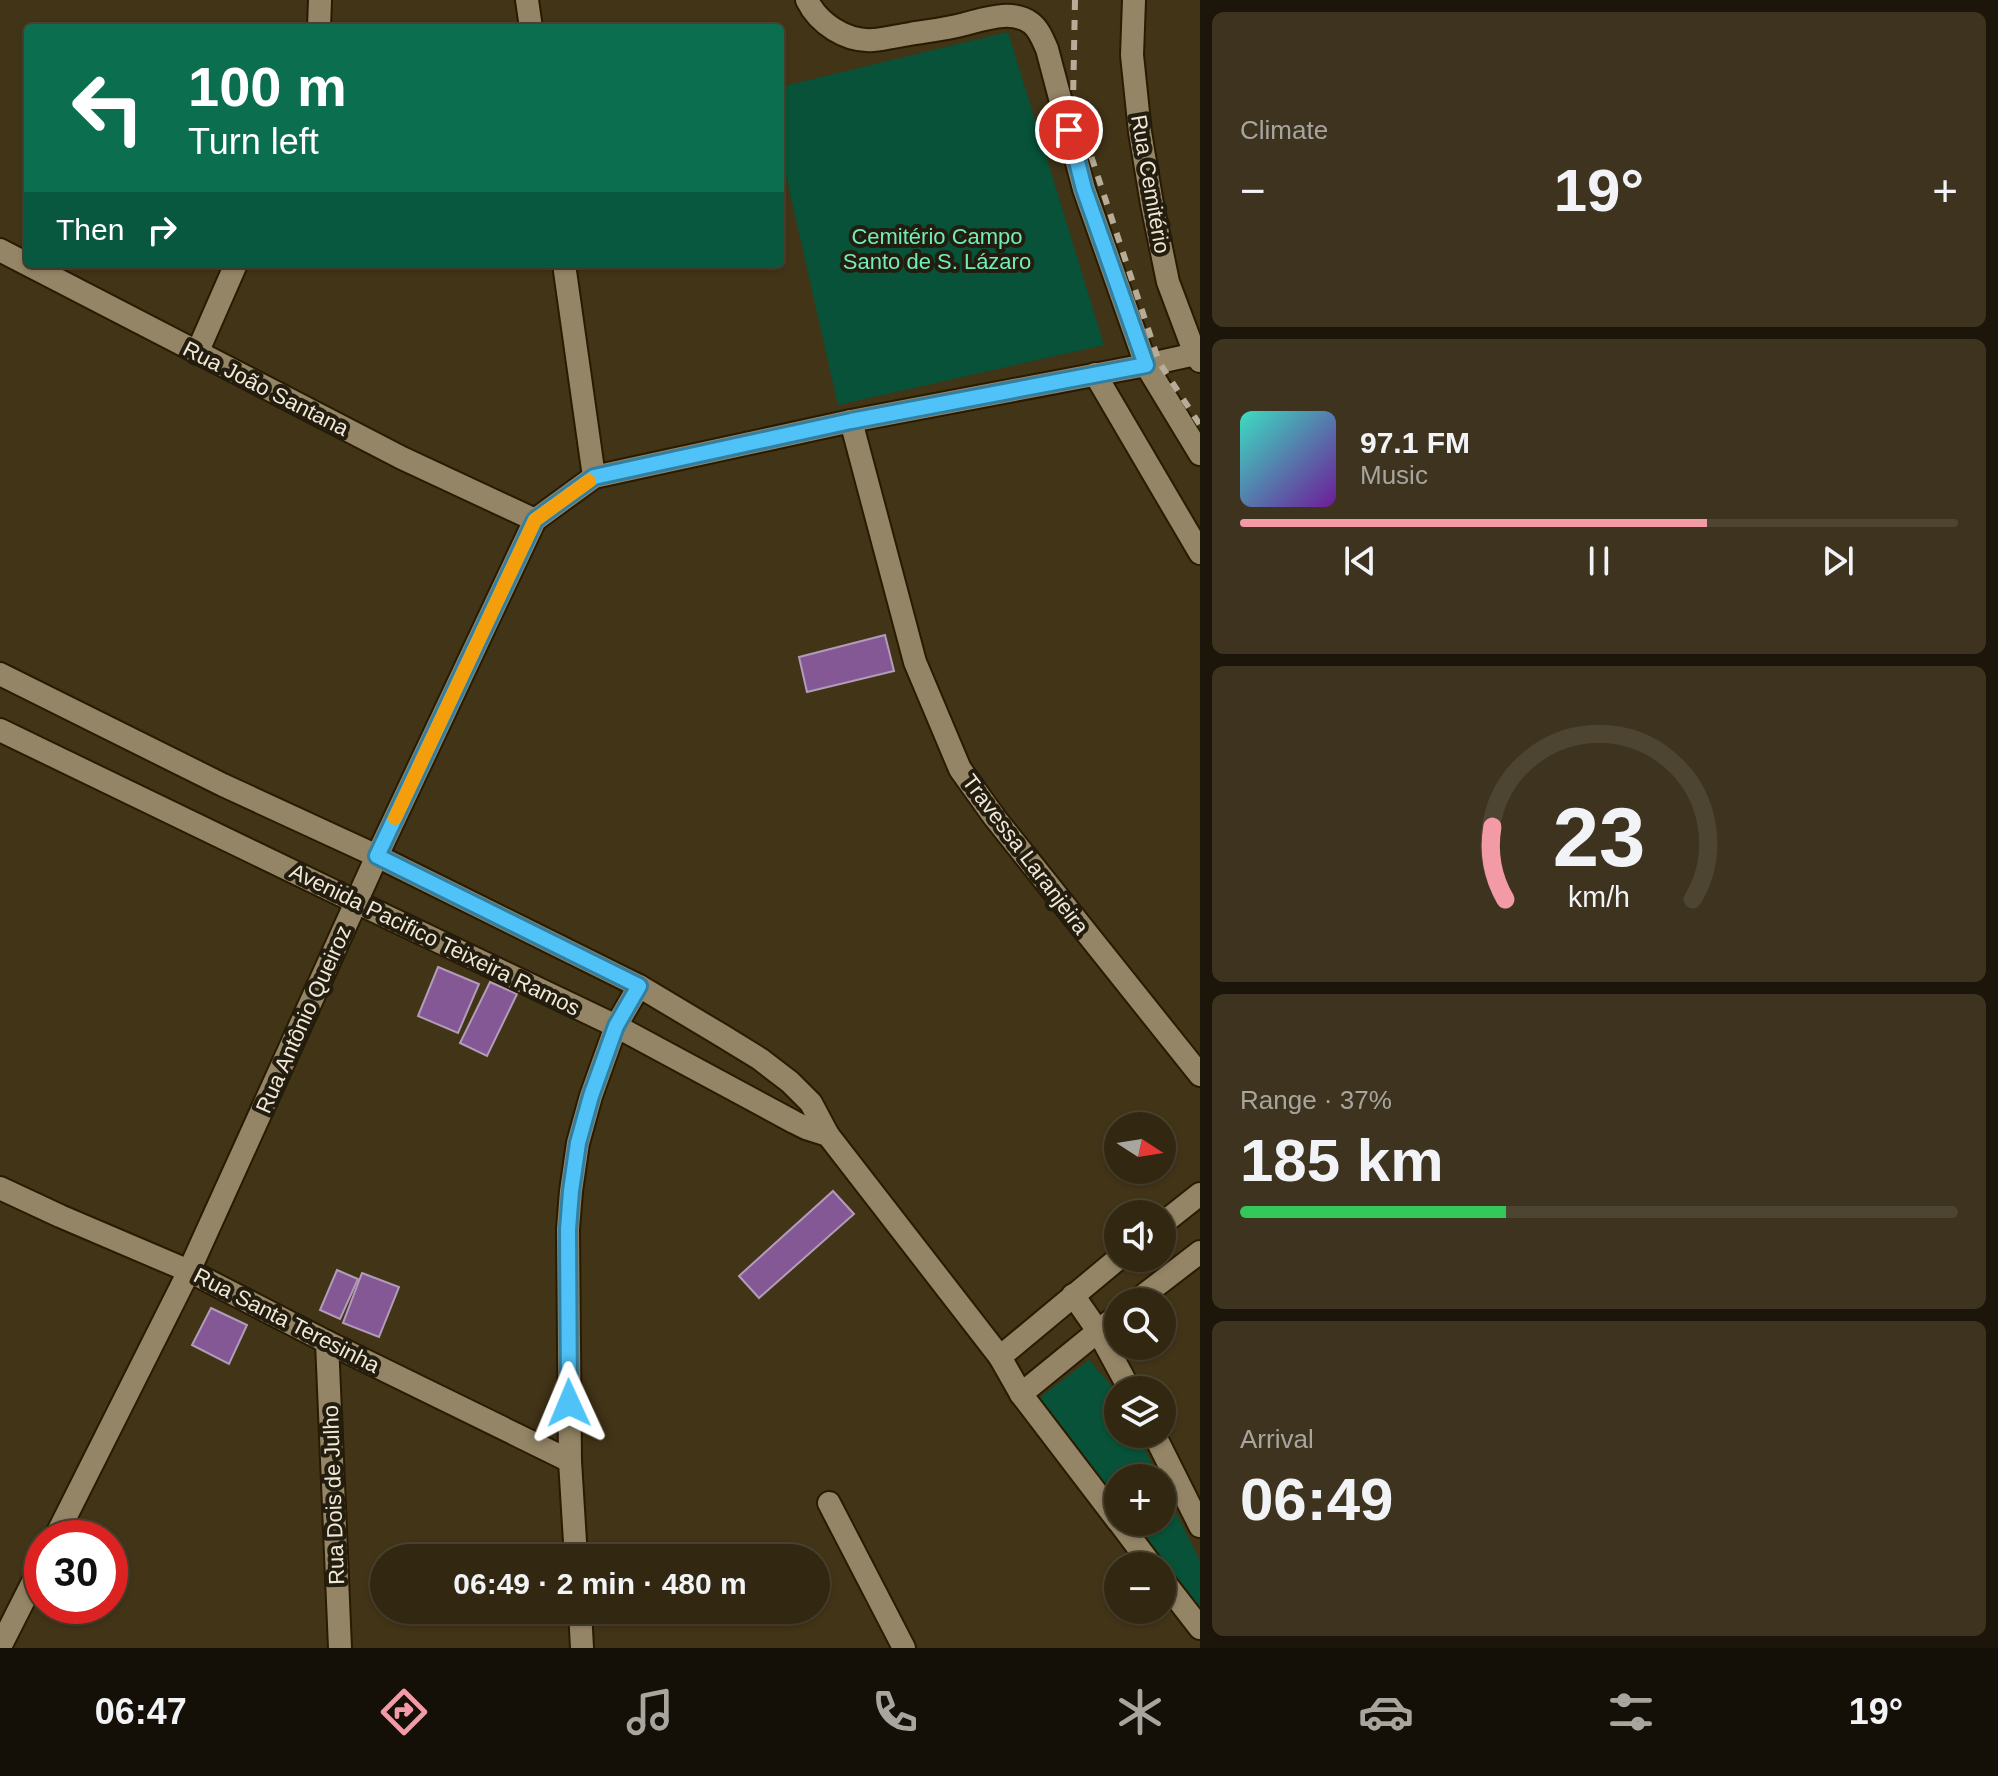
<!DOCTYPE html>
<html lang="en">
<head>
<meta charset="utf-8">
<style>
  :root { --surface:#322711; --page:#3d331f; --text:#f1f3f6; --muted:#a8a59f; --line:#4d4431; --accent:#f39aa7 }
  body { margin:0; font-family:Helvetica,sans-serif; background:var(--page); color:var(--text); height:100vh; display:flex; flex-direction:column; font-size:30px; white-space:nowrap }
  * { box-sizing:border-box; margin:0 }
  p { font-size:26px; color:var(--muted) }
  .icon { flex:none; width:44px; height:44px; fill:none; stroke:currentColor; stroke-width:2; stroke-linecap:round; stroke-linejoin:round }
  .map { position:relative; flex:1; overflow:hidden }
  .panel { display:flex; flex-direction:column; gap:12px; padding:12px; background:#1c1509; width:798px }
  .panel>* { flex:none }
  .banner { position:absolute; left:24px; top:24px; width:760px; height:244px; border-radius:8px; box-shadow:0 2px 6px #0004,0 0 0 2px var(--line); background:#0b6e4f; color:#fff; overflow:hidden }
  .needle { width:52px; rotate:102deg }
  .controls { position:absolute; left:1104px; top:1112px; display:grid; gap:16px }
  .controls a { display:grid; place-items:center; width:72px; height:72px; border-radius:50%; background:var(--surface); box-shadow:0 2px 6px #0004,0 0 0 2px var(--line); font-size:40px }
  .speed { position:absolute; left:24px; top:1520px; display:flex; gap:16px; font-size:40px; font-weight:700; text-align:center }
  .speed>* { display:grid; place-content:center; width:104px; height:104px; border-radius:50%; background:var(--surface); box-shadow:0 2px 6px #0004,0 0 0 2px var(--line); line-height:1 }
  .speed .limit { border:12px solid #d22; background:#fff; color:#111 }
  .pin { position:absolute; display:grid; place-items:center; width:68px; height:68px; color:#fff; margin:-34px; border:4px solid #fff; border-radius:50%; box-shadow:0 2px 8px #0007 }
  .me { position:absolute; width:88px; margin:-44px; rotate:359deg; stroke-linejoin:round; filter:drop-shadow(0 0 6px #0008) }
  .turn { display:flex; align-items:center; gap:28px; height:168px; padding:0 32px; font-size:36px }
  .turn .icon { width:104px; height:104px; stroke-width:2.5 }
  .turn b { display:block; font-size:56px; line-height:68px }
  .then { display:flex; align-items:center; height:76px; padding:0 32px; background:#0003; gap:16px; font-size:30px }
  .big { font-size:60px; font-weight:800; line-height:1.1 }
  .panel .widget { flex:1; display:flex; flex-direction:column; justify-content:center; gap:12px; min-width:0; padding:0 28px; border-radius:12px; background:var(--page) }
  .panel .dial { align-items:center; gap:0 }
  .dial svg { height:208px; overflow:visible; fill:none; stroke:var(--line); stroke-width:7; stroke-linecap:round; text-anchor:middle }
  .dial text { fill:var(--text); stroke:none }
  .song { display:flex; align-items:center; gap:24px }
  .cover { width:96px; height:96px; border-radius:12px; background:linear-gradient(135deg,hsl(170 70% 55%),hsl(280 70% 35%)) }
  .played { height:8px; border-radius:4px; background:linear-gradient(90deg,var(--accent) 65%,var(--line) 65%) }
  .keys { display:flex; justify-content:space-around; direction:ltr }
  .heat { display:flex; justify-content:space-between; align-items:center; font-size:44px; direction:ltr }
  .charge { height:12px; border-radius:6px; background:linear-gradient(90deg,#34c759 37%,var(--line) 0) }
  .trip { position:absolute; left:370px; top:1544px; width:460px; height:80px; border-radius:40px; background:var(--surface); box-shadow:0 2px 6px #0004,0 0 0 2px var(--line); font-weight:800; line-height:80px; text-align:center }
  .tabs { display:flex; height:128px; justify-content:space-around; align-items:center; background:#141007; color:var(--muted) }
  .tabs .icon { width:56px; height:56px }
  .tabs .active { color:var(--accent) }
  .tabs b { font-size:36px; color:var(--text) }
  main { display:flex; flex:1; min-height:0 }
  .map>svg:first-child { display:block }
</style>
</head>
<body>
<main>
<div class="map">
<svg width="1200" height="1648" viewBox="0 0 1200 1648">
  <rect width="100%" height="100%" fill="#423417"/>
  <g fill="#075238">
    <path d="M 1008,32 L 1104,345 L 838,405 L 780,149 L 780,87 Z"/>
    <path d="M 1089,1360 L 1114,1389 L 1118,1396 L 1118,1434 L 1137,1434 L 1159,1478 L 1118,1478 L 1118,1501 L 1039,1398 Z"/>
    <path d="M 1162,1485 L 1200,1561 L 1200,1609 L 1134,1522 L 1162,1522 Z"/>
  </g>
  <g fill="#845895" stroke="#b19cb9" stroke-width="2">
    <path d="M 885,635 L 894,671 L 807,692 L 799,657 Z"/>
    <path d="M 438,967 L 479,984 L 458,1033 L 418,1016 Z"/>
    <path d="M 490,982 L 517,994 L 487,1056 L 460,1043 Z"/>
    <path d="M 833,1191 L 854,1214 L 759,1298 L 739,1276 Z"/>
    <path d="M 337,1270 L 358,1279 L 340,1319 L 320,1310 Z"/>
    <path d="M 362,1273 L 399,1287 L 379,1337 L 343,1323 Z"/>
    <path d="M 211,1308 L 247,1325 L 229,1364 L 192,1345 Z"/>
  </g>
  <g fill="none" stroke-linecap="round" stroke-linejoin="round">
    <g stroke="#281b00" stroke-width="26">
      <g id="minor">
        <path d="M 527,0 L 531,28"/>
        <path d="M 807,0 C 818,23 846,42 873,40 C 885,39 897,36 910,34 C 928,31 947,29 965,24 C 985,19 1012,9 1031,23 C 1039,29 1043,40 1047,49 L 1084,189 L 1146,365 L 1200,454"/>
        <path d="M 1134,0 L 1132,55 L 1140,132 L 1152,204 L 1168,282 L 1195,354 L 1200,361"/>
        <path d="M 319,28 L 320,0"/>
        <path d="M 0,250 L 402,458 L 535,520"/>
        <path d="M 564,264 L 594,477"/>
        <path d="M 197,353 L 236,264"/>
        <path d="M 1095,374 L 1200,553"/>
        <path d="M 851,421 L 915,662 L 960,769 L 995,818 L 1200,1075"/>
        <path d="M 0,1188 L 60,1216 L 189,1271 L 327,1342 L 570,1461"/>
        <path d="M 1073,1295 L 1098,1331 L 1130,1390"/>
        <path d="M 327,1342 L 340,1648"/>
        <path d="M 1000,1357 L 1021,1394 L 1118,1521"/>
        <path d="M 1154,1434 L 1200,1526"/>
        <path d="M 829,1503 L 904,1648"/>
        <path d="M 1119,1522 L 1152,1566"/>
        <path d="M 55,1538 L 189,1271 L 377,856 L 535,520 L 594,477 L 851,421 L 1146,365 L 1200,353"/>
        <path d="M 576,1558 L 570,1461 L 568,1229 L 571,1191 L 578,1143 L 591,1096 L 616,1026 L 639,986"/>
        <path d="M 1162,1579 L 1200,1628"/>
        <path d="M 580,1610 L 582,1648"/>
        <path d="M 0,1647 L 42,1564"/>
      </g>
    </g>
    <g stroke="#281b00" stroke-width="26">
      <g id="tertiary">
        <path d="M 0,674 L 223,785 L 377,856 L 639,986 L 721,1035 L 760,1059 L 790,1082 L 811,1103 L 828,1135 L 1000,1357 L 1119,1258"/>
        <path d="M 0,730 L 356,902 L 616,1026 L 794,1122 L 806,1128 L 828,1135"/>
        <path d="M 1162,1224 L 1200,1194"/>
        <path d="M 1135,1302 L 1200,1252"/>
        <path d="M 1021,1394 L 1118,1315"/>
      </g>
    </g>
    <use href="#minor" stroke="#948566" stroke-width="22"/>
    <use href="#tertiary" stroke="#948566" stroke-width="22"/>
    <path stroke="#b7ac97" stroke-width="6" stroke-dasharray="10 10" stroke-linecap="butt" d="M 1075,0 L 1073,101 L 1159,362 L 1200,425"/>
  </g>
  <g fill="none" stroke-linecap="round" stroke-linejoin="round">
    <g stroke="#337fa1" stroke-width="20">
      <path id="route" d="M 569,1403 L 568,1229 L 571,1191 L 578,1143 L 591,1096 L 616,1026 L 639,986 L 377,856 L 535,520 L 594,477 L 851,421 L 1146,365 L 1084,189 L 1069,130"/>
    </g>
    <use href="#route" stroke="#4fc3f7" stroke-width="14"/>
    <path stroke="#f59e0b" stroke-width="14" d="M 395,818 L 535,520 L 589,481"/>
  </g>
  <g text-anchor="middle" stroke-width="8" stroke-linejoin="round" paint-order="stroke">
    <g font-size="22" fill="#f0e7d6" stroke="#231d10">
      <text transform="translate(1151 184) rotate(80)" y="8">Rua Cemitério</text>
      <text transform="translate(266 388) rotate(27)" y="8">Rua João Santana</text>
      <text transform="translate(1026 854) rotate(53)" y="8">Travessa Laranjeira</text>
      <text transform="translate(435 939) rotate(26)" y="8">Avenida Pacifico Teixeira Ramos</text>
      <text transform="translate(303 1019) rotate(-66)" y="8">Rua Antônio Queiroz</text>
      <text transform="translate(287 1320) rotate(27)" y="8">Rua Santa Teresinha</text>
      <text transform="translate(333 1495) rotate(-92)" y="8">Rua Dois de Julho</text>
    </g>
    <g font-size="22" fill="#73edb8" stroke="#231d10">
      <text x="937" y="244">Cemitério Campo<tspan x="937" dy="25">Santo de S. Lázaro</tspan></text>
    </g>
  </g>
</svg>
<div class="controls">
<a><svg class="needle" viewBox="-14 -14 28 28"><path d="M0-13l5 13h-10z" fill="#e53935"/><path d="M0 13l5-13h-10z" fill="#a8a59f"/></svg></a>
<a><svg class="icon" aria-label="sound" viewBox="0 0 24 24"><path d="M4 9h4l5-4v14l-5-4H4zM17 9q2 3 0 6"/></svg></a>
<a><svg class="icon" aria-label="search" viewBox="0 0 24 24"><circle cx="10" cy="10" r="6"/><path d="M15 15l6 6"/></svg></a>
<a><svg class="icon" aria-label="layers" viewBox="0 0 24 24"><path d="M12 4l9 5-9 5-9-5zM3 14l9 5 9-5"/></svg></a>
<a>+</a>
<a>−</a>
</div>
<div class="speed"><div class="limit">30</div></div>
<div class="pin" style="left:1069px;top:130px;background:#d93025"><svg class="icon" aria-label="arrive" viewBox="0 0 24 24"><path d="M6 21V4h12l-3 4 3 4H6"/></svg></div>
<svg class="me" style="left:569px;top:1403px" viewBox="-20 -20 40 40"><path d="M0-17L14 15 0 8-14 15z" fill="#4fc3f7" stroke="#fff" stroke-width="4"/></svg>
<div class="trip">06:49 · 2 min · 480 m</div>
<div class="banner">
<div class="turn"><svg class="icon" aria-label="left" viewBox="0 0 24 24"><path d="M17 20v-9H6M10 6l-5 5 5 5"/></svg><div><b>100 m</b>Turn left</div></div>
<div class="then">Then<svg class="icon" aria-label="right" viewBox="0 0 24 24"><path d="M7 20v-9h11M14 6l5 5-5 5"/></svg></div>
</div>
</div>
<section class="panel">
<div class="widget"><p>Climate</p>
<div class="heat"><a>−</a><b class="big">19°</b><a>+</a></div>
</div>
<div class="widget">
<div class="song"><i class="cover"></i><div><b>97.1 FM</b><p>Music</p></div></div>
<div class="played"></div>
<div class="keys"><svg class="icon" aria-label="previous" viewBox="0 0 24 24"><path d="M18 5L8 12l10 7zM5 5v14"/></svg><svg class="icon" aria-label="pause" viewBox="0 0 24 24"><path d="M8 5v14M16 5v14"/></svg><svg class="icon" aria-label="next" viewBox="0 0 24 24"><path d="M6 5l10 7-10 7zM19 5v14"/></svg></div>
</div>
<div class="widget dial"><svg viewBox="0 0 100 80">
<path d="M14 69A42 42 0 1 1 86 69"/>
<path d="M14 69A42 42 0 0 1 9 41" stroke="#f39aa7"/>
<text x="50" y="56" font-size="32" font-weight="700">23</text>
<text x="50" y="72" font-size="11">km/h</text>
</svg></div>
<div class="widget"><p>Range · 37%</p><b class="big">185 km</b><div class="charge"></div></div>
<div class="widget"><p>Arrival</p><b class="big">06:49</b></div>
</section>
</main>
<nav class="tabs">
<b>06:47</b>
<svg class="icon active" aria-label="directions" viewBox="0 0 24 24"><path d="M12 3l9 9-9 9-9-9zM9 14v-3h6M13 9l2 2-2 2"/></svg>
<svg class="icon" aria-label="music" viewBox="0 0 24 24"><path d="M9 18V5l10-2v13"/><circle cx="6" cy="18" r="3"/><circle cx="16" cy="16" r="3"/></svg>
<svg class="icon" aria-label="phone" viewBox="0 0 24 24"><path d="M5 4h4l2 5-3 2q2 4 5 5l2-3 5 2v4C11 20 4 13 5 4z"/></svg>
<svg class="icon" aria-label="climate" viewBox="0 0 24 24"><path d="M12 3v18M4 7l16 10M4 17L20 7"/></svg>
<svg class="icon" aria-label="car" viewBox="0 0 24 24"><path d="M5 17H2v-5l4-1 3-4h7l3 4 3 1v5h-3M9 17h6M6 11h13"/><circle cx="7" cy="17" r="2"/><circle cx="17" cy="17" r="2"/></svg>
<svg class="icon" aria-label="filters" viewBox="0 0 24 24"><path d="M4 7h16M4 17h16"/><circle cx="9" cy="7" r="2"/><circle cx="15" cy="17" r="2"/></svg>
<b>19°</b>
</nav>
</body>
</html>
